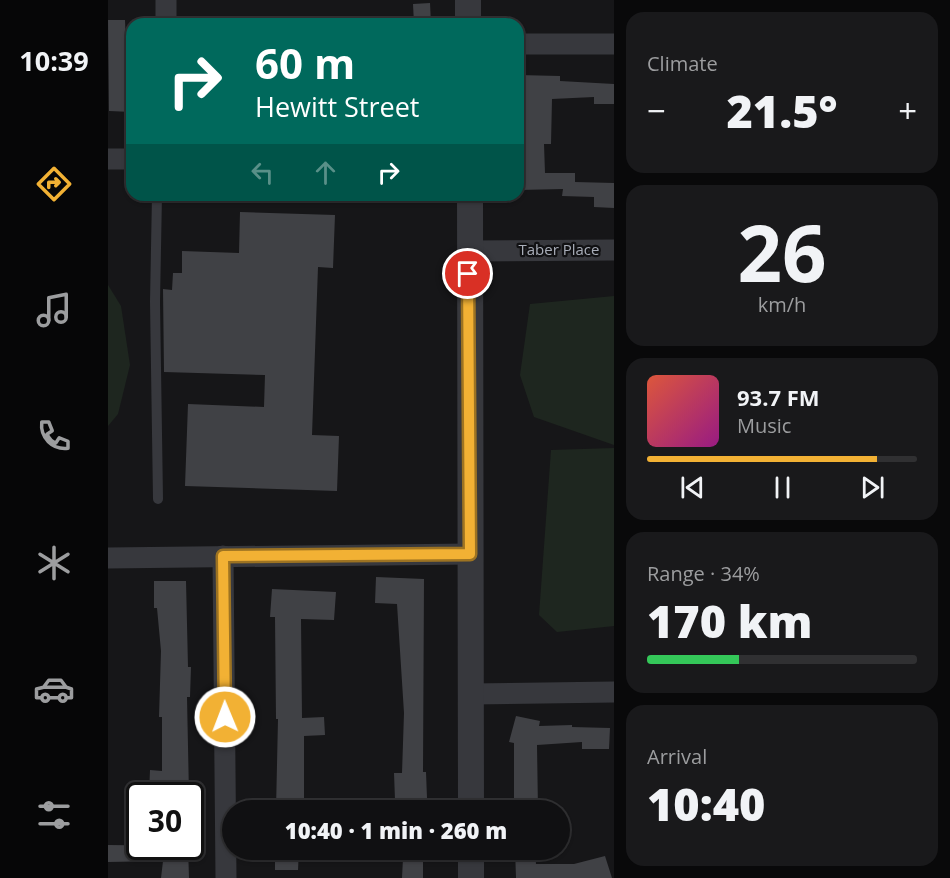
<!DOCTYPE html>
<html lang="en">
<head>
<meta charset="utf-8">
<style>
  :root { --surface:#101012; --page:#19191b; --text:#f1f3f6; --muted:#9c9d9f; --line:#303032; --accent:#f2b134 }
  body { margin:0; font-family:"Open Sans",sans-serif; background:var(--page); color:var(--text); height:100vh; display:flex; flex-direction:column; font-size:22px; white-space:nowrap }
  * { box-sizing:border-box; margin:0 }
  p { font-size:20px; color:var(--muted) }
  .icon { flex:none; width:33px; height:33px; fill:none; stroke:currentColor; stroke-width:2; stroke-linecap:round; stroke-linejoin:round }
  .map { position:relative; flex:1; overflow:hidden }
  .drawer { display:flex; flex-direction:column; gap:12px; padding:12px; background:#09090a; width:336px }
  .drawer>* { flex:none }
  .banner { position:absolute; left:18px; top:18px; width:398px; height:183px; border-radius:18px; box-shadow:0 2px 4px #0004,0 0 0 2px var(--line); background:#00695c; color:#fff; overflow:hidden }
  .speed { position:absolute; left:18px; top:782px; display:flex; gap:12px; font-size:30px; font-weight:700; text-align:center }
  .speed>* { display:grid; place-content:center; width:78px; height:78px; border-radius:50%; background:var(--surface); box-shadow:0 2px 4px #0004,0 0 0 2px var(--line); line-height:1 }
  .speed .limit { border:3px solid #111; border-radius:9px; background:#fff; color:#111 }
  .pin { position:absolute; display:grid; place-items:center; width:51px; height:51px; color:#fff; margin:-26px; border:3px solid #fff; border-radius:50%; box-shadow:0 2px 6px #0007 }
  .me { position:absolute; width:66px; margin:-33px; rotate:359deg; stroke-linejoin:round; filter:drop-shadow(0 0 4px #0008) }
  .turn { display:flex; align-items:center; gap:21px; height:126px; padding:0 30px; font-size:27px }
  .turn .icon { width:78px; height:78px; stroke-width:2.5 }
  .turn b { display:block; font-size:42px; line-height:51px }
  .lanes { display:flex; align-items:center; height:57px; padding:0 30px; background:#0003; justify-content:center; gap:30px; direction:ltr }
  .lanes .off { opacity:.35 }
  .big { font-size:45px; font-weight:800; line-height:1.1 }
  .drawer .tile { flex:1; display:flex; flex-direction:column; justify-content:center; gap:9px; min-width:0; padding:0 21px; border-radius:18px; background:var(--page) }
  .drawer .dial { align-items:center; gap:0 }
  .dial b { font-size:78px; line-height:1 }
  .song { display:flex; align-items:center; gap:18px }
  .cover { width:72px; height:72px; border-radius:9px; background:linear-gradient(135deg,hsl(10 70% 55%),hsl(310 70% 35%)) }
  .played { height:6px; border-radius:3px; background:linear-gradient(90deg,var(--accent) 85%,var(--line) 85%) }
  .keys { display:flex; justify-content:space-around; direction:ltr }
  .heat { display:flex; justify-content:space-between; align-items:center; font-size:33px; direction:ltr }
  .charge { height:9px; border-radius:4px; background:linear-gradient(90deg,#34c759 34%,var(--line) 0) }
  .trip { position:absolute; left:114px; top:800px; width:348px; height:60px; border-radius:30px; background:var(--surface); box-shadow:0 2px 4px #0004,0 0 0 2px var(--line); font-weight:800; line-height:60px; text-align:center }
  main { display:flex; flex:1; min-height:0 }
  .tabs { display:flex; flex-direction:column; width:108px; justify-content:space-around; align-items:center; background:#060607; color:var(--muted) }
  .tabs .icon { width:42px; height:42px }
  .tabs .active { color:var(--accent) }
  .tabs b { font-size:27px; color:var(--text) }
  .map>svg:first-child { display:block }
</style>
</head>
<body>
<main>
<nav class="tabs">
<b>10:39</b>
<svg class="icon active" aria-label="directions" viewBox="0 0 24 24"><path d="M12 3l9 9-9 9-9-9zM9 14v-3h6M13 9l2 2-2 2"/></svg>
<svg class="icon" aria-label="music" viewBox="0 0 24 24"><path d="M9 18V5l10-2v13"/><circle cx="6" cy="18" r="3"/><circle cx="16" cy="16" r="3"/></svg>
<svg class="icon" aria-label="phone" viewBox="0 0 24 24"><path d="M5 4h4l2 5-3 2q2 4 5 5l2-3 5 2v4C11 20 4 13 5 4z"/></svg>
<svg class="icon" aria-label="climate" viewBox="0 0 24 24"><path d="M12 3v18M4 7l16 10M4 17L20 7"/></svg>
<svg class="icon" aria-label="car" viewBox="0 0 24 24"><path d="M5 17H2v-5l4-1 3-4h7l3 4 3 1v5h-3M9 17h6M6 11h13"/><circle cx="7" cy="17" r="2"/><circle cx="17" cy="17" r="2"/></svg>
<svg class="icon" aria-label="filters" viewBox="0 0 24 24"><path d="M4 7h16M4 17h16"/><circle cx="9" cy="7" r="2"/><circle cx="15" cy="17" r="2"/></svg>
</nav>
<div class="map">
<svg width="506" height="878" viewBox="0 0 506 878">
  <rect width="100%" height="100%" fill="#161618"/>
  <g fill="#1e261f">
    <path d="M 0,285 L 13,306 L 22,365 L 10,414 L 0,426 Z"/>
    <path d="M 506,296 L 506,445 L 426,417 L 412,375 L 422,304 Z"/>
    <path d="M 506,448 L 506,626 L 449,632 L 431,615 L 443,450 Z"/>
  </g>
  <g fill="#404145">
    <path d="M 322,3 L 323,24 L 306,24 L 305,4 Z"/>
    <path d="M 0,20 L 17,20 L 19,72 L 24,72 L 24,112 L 1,111 Z"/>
    <path d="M 410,75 L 452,76 L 452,81 L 506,84 L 506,104 L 486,104 L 486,97 L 444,99 L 443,144 L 436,144 L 437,173 L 467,173 L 467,182 L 506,183 L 506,208 L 486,207 L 486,197 L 454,196 L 455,189 L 411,190 Z"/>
    <path d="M 132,212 L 227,215 L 225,268 L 210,267 L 204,435 L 231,436 L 229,491 L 77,486 L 80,404 L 156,407 L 157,375 L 56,372 L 55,289 L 64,290 L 65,273 L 74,273 L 74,251 L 131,253 Z"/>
    <path d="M 268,577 L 316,579 L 315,772 L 318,772 L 319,798 L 287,800 L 286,773 L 294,773 L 296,713 L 289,604 L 267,603 Z"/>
    <path d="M 46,581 L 78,581 L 80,667 L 83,667 L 82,697 L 79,697 L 81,795 L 41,795 L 42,770 L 54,771 L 54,717 L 51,717 L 53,651 L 49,608 L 46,608 Z"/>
    <path d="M 164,589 L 228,592 L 226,620 L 193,619 L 194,718 L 216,717 L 217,735 L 196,736 L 196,810 L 168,810 L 170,719 L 168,719 L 167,617 L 162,617 Z"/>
    <path d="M 408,716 L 432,721 L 431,726 L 464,725 L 464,727 L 502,728 L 501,749 L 474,749 L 474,742 L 429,745 L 430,810 L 406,810 L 406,743 L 401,742 Z"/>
    <path d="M 0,845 L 80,846 L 81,878 L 53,878 L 55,861 L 0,862 Z"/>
    <path d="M 167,849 L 191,849 L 190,870 L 167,870 Z"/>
    <path d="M 407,849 L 427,849 L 428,864 L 466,864 L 497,856 L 504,878 L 408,878 Z"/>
    <path d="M 295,858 L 315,859 L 315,878 L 294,878 Z"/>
  </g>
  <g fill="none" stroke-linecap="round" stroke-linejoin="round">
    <path stroke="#37383d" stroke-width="10" d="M 49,195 L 47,302 L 50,499"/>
    <g stroke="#37383d" stroke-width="21">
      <path d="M 58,0 L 58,24"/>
      <path d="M 410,44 L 506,44"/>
      <path d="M 0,159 L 24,159"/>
      <path d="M 360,251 L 506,250"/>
      <path d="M 115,556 L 118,878"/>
      <path d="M 0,558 L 362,554"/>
      <path d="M 363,694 L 506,692"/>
    </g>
    <g stroke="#37383d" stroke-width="26">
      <path d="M 360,0 L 360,24"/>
      <path d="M 362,195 L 363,810"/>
      <path d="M 363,849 L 363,878"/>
    </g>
  </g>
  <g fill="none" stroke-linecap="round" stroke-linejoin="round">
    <g stroke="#9d7322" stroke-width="15">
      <path id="route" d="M 117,717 L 115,556 L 362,554 L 360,274"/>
    </g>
    <use href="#route" stroke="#f2b134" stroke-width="10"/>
  </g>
  <g text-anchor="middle" stroke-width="4.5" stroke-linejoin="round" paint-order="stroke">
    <g font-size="15" fill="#a8adb8" stroke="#111113">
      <text x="451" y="255">Taber Place</text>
    </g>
  </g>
</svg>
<div class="speed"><div class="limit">30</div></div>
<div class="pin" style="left:360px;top:274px;background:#d93025"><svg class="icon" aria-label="arrive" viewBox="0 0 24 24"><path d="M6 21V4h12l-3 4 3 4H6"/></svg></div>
<svg class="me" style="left:117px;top:717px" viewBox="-20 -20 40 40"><circle r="17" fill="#f2b134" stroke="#fff" stroke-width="3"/><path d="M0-11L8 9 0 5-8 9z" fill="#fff"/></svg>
<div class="trip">10:40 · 1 min · 260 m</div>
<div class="banner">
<div class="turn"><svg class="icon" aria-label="right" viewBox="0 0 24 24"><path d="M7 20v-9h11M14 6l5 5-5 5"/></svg><div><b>60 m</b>Hewitt Street</div></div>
<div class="lanes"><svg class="icon off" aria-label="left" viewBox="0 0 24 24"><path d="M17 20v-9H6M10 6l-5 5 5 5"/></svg><svg class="icon off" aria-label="ahead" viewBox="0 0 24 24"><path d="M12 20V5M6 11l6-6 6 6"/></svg><svg class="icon" aria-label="right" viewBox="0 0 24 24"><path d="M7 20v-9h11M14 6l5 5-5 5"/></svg></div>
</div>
</div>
<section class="drawer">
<div class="tile"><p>Climate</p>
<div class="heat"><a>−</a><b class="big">21.5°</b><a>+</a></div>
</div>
<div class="tile dial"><b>26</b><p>km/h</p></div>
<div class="tile">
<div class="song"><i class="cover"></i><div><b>93.7 FM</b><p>Music</p></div></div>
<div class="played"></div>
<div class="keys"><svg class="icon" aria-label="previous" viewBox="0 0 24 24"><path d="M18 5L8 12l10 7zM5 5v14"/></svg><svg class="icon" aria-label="pause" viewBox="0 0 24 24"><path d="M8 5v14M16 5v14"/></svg><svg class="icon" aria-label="next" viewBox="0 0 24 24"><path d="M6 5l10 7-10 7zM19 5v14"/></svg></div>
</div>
<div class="tile"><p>Range · 34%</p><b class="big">170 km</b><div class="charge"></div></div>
<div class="tile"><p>Arrival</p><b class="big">10:40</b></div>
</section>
</main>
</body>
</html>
